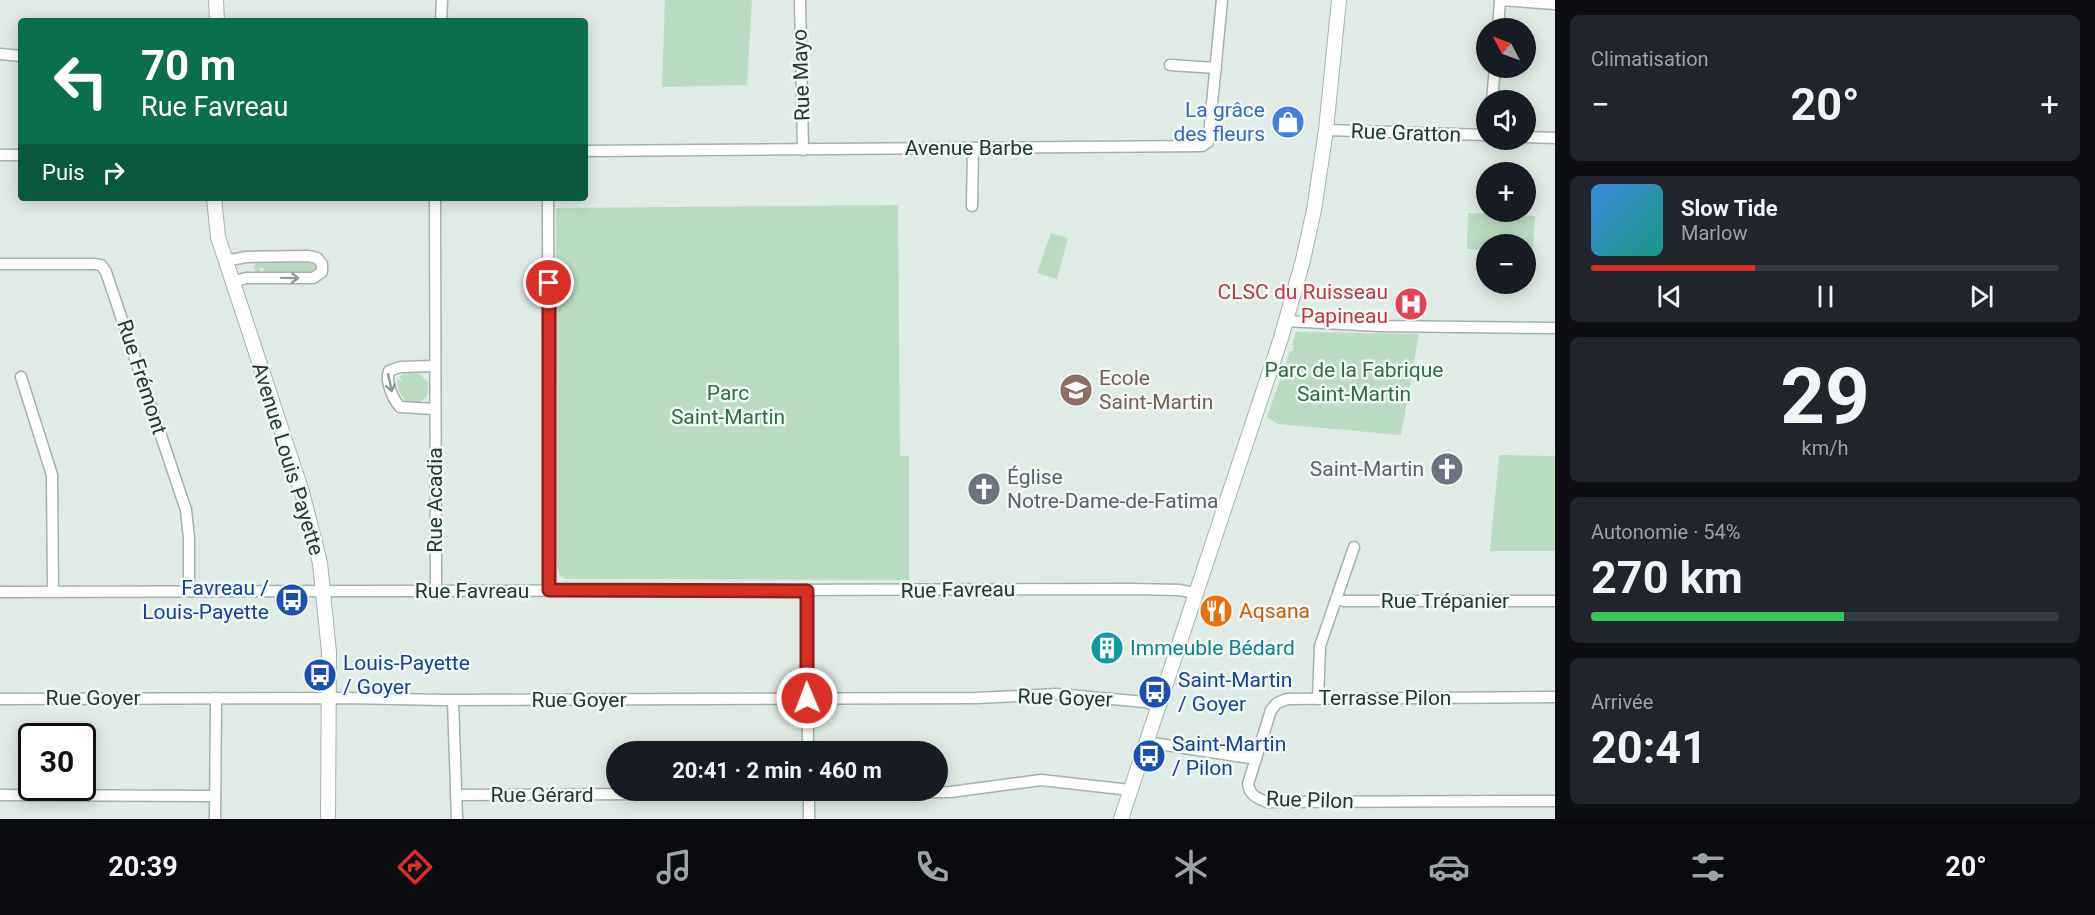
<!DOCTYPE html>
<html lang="fr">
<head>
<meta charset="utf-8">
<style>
  :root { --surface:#171b24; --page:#20242c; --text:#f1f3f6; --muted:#9ea1a6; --line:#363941; --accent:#d93025 }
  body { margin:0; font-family:Roboto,sans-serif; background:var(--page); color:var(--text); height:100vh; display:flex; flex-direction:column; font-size:22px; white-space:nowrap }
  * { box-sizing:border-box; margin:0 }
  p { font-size:20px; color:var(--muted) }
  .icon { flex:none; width:33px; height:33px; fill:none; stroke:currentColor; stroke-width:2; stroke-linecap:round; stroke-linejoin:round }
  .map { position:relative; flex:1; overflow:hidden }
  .drawer { display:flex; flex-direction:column; gap:15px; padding:15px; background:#0d0f14; width:540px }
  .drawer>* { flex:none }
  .top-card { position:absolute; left:18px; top:18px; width:570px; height:183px; border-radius:6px; box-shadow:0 3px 15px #0003; background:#0b6e4f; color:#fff; overflow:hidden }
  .needle { width:39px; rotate:311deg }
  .controls { position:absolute; left:1476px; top:18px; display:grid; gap:12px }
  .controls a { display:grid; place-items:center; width:60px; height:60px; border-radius:50%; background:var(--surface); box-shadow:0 3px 15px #0003; font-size:30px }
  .speed { position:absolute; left:18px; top:723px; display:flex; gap:12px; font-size:30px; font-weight:700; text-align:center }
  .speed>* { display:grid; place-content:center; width:78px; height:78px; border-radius:50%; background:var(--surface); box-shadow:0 3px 15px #0003; line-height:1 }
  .speed .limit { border:3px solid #111; border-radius:9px; background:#fff; color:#111 }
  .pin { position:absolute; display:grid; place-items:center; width:51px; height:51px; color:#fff; margin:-26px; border:3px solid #fff; border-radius:50%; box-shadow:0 2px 6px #0007 }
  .me { position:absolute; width:66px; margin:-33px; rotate:359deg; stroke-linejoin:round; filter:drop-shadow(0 0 4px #0008) }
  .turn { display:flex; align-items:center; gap:21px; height:126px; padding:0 24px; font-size:27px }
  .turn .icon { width:78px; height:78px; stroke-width:2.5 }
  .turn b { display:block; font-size:42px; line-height:51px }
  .then { display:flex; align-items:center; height:57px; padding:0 24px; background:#0003; gap:12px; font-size:22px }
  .big { font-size:45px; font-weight:700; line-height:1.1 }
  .drawer .tile { flex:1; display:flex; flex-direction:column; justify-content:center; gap:9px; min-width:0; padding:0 21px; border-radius:9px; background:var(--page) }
  .drawer .dial { align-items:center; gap:0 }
  .dial b { font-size:78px; line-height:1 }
  .song { display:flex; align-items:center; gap:18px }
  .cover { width:72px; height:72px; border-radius:9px; background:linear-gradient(135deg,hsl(210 70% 55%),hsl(170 70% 35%)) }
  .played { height:6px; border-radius:3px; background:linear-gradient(90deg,var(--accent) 35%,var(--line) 35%) }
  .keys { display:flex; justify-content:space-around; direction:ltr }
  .heat { display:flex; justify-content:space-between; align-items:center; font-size:33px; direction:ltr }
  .charge { height:9px; border-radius:4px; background:linear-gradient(90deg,#34c759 54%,var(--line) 0) }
  .trip { position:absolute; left:606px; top:741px; width:342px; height:60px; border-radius:30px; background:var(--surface); box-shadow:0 3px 15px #0003; font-weight:700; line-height:60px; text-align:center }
  .menu { display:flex; height:96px; justify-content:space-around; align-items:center; background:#090b0e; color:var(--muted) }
  .menu .icon { width:42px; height:42px }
  .menu .on { color:var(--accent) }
  .menu b { font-size:27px; color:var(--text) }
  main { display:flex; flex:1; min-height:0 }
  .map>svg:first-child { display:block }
</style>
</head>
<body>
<main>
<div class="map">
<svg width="1555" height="819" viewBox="0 0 1555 819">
  <rect width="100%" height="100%" fill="#e1ebe6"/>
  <g fill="#bbdbc2">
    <path d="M 665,0 L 752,0 L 747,85 L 662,87 Z"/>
    <path d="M 898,205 L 900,456 L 909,456 L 909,580 L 567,579 L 560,576 L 557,567 L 556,208 Z"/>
    <path d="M 1468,213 L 1535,216 L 1533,252 L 1526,252 L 1526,244 L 1486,244 L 1486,250 L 1467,249 Z"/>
    <path d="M 1051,233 L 1068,238 L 1057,279 L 1037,273 Z"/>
    <path d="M 256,263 L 310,263 L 314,264 L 316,268 L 310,272 L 264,272 L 263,268 L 260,268 L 260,272 L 257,272 L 253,268 Z"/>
    <path d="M 1296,332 L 1419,334 L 1401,435 L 1278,424 L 1267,417 L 1290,351 L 1293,351 L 1294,346 L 1292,345 Z"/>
    <path d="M 411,373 L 420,374 L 428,383 L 427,395 C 422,404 413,405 405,400 L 399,391 L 397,379 L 401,381 L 402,379 L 399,377 L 403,374 Z"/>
    <path d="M 1499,455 L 1555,456 L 1555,551 L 1490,551 Z"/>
  </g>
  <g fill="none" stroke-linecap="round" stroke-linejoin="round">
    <g stroke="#a4b2ad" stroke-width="13">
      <g id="street">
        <path d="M 800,0 L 803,150"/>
        <path d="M 1501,0 L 1555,4"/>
        <path d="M 441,21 L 442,0"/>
        <path d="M 1498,28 L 1500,0"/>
        <path d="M 0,54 L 21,56"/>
        <path d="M 1170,65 L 1216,68"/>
        <path d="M 1492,100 L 1495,68"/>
        <path d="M 1326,130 L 1486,135"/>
        <path d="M 1526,137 L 1555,138"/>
        <path d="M 585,151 L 1202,146 L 1208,142 L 1209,135 L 1222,0"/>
        <path d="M 0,155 L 21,155"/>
        <path d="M 435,198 L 436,591"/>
        <path d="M 548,198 L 549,590"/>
        <path d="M 972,206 L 973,148"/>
        <path d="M 225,261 L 246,257 L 308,256 L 317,258 L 322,264 L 322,272 L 313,278 L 246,278 L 232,282"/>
        <path d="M 0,264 L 94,264 L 101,265 L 106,272 L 186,510 L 189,538 L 189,591"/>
        <path d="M 1286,321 L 1380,326 L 1555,328"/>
        <path d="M 434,366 L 400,367 L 389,371 C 385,382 393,399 400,407 L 435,409"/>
        <path d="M 21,377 L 52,475 L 53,591"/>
        <path d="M 807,591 L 808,752"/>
        <path d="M 0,592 L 1131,589 L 1179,590 L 1195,593"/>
        <path d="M 1336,599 L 1344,601 L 1555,601"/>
        <path d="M 1555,697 L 1287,699 L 1277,703 L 1271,710 L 1248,784 C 1250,796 1257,798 1267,802 L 1555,801"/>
        <path d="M 0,699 L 347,698 L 443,700 L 976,698 L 1057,694 L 1145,702 L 1157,706"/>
        <path d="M 1318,699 L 1320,646 L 1354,547"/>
        <path d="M 453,700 L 457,819"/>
        <path d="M 1146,742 L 1256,759"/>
        <path d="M 809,790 L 809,819"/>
        <path d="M 0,795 L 215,796"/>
        <path d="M 457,795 L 951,792 L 1041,780 L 1130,790"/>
        <path d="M 215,819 L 216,698"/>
      </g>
    </g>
    <g stroke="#a0b6ad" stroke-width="16">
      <g id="secondary">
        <path d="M 216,0 L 217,21"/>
        <path d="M 214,198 L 218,237 L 302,492 L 320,563 L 329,652 L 328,819"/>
        <path d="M 1121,819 L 1281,338 L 1303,260 L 1314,210 L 1326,130 L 1339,0"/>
      </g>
    </g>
    <use href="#street" stroke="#fff" stroke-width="10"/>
    <use href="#secondary" stroke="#fff" stroke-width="14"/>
  </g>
  <defs><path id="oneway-shaft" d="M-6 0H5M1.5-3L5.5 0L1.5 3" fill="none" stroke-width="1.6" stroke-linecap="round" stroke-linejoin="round" transform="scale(1.5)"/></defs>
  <g stroke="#909c99">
    <use href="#oneway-shaft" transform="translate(290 278) rotate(1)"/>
    <use href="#oneway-shaft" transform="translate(390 383) rotate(78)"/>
  </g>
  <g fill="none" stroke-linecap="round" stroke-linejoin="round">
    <g stroke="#8d1f18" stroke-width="15">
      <path id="route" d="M 549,283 L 549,590 L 807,591 L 807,698"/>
    </g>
    <use href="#route" stroke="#d93025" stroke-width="10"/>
  </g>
  <defs>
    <g id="shop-disc" transform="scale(1.725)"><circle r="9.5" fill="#3f7fe0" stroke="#f1f7f4"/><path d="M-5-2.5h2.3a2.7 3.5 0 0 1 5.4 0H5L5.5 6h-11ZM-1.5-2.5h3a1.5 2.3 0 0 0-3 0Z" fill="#fff"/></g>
    <g id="hospital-disc" transform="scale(1.725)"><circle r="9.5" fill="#e0444e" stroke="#f1f7f4"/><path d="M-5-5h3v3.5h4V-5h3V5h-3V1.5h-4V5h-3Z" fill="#fff"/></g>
    <g id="school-disc" transform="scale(1.725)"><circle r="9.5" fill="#8d6e63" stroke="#f1f7f4"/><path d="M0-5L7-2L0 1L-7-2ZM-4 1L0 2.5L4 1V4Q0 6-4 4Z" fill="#fff"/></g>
    <g id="church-disc" transform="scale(1.725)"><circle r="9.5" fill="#6b7280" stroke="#f1f7f4"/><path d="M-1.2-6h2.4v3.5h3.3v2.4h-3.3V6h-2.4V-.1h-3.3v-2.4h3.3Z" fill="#fff"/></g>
    <g id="bus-disc" transform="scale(1.725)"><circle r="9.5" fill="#1a4fb4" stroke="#f1f7f4"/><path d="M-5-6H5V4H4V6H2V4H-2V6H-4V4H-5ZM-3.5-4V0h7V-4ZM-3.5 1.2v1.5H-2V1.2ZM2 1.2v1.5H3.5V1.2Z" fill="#fff"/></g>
    <g id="restaurant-disc" transform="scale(1.725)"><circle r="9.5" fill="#e8710a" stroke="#f1f7f4"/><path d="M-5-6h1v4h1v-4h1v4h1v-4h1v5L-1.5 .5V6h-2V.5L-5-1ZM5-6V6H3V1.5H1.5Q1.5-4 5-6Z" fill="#fff"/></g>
    <g id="building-disc" transform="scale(1.725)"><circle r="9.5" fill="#0f9aa8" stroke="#f1f7f4"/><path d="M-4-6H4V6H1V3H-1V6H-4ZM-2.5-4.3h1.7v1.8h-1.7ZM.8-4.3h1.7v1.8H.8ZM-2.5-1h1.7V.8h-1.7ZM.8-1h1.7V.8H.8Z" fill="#fff"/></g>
  </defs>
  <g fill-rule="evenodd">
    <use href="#shop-disc" x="1288" y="122"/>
    <use href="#hospital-disc" x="1411" y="304"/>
    <use href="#school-disc" x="1076" y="390"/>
    <use href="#church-disc" x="1447" y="469"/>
    <use href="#church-disc" x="984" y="489"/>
    <use href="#bus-disc" x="292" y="600"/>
    <use href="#restaurant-disc" x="1216" y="611"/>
    <use href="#building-disc" x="1107" y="648"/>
    <use href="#bus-disc" x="320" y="675"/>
    <use href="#bus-disc" x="1155" y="692"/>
    <use href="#bus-disc" x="1149" y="756"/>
  </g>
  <g text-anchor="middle" stroke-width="5" stroke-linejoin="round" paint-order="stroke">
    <g font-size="21" fill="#223a33" stroke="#f1f7f4">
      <text transform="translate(801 75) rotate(-92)" y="7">Rue Mayo</text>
      <text transform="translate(1406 133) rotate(2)" y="7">Rue Gratton</text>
      <text x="969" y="155">Avenue Barbe</text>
      <text transform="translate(142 377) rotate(72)" y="7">Rue Frémont</text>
      <text transform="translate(288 459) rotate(73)" y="7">Avenue Louis Payette</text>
      <text transform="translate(435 500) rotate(-90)" y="7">Rue Acadia</text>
      <text transform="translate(958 590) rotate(-1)" y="7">Rue Favreau</text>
      <text x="472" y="598">Rue Favreau</text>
      <text x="1445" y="608">Rue Trépanier</text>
      <text x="93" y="705">Rue Goyer</text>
      <text transform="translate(1065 698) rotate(2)" y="7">Rue Goyer</text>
      <text x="1385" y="705">Terrasse Pilon</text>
      <text x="579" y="707">Rue Goyer</text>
      <text x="542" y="802">Rue Gérard</text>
      <text transform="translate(1310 800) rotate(2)" y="7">Rue Pilon</text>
    </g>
    <g font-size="21" fill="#366cbe" stroke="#f1f7f4" text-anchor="end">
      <text x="1265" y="117">La grâce<tspan x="1265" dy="24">des fleurs</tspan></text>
    </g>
    <g font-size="21" fill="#be3a42" stroke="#f1f7f4" text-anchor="end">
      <text x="1388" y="299">CLSC du Ruisseau<tspan x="1388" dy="24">Papineau</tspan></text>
    </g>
    <g font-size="21" fill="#2f6f45" stroke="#f1f7f4">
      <text x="1354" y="377">Parc de la Fabrique<tspan x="1354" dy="24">Saint-Martin</tspan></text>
      <text x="728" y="400">Parc<tspan x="728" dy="24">Saint-Martin</tspan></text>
    </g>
    <g font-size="21" fill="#785e54" stroke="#f1f7f4" text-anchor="start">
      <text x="1099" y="385">Ecole<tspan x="1099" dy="24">Saint-Martin</tspan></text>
    </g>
    <g font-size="21" fill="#5b616d" stroke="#f1f7f4" text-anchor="end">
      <text x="1424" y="476">Saint-Martin</text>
      <text x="1007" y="484" text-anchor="start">Église<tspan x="1007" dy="24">Notre-Dame-de-Fatima</tspan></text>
    </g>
    <g font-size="21" fill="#164399" stroke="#f1f7f4" text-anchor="start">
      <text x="269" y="595" text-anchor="end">Favreau /<tspan x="269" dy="24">Louis-Payette</tspan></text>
      <text x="343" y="670">Louis-Payette<tspan x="343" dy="24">/ Goyer</tspan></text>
      <text x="1178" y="687">Saint-Martin<tspan x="1178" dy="24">/ Goyer</tspan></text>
      <text x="1172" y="751">Saint-Martin<tspan x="1172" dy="24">/ Pilon</tspan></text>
    </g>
    <g font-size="21" fill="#c56008" stroke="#f1f7f4" text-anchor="start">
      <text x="1239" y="618">Aqsana</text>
    </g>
    <g font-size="21" fill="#0d838f" stroke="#f1f7f4" text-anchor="start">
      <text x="1130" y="655">Immeuble Bédard</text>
    </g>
  </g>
</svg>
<div class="controls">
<a><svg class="needle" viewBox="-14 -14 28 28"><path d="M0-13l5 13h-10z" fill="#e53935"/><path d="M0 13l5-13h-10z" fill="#9ea1a6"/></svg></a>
<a><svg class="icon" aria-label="sound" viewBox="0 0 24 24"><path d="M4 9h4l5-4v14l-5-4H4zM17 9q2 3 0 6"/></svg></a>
<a>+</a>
<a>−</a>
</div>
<div class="speed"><div class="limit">30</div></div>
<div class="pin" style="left:549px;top:283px;background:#d93025"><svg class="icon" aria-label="arrive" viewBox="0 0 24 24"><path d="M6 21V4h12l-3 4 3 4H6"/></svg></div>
<svg class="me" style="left:807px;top:698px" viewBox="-20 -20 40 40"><circle r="17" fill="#d93025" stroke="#fff" stroke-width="3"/><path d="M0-11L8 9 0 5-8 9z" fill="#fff"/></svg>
<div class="trip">20:41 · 2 min · 460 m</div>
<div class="top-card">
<div class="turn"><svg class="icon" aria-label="left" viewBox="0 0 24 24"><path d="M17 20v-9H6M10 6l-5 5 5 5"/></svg><div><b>70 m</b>Rue Favreau</div></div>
<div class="then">Puis<svg class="icon" aria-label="right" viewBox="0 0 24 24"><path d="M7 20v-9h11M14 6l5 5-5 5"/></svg></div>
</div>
</div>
<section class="drawer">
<div class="tile"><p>Climatisation</p>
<div class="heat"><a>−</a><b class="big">20°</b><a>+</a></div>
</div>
<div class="tile">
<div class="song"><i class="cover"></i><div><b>Slow Tide</b><p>Marlow</p></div></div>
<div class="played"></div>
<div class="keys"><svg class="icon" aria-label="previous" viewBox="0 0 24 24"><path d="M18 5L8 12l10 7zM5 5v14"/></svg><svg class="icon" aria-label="pause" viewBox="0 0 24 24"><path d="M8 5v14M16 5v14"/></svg><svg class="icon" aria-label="next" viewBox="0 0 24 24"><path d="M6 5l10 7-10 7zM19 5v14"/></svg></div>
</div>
<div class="tile dial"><b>29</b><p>km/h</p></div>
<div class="tile"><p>Autonomie · 54%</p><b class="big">270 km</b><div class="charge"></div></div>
<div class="tile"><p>Arrivée</p><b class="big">20:41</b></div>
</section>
</main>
<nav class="menu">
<b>20:39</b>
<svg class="icon on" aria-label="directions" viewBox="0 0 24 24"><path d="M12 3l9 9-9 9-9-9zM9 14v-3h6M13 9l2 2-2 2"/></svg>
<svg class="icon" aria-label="music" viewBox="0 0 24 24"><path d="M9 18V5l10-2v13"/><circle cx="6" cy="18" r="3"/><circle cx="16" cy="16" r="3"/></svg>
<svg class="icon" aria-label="phone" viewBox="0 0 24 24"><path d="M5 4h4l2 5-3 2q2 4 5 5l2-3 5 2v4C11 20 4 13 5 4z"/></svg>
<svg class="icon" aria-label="climate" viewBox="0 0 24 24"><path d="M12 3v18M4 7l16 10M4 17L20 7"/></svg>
<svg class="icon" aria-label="car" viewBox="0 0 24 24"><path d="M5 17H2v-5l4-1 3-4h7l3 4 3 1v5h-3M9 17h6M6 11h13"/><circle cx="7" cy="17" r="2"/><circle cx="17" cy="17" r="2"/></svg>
<svg class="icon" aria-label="filters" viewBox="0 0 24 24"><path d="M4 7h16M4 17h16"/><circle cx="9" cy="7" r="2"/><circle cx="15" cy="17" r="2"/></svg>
<b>20°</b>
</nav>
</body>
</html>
